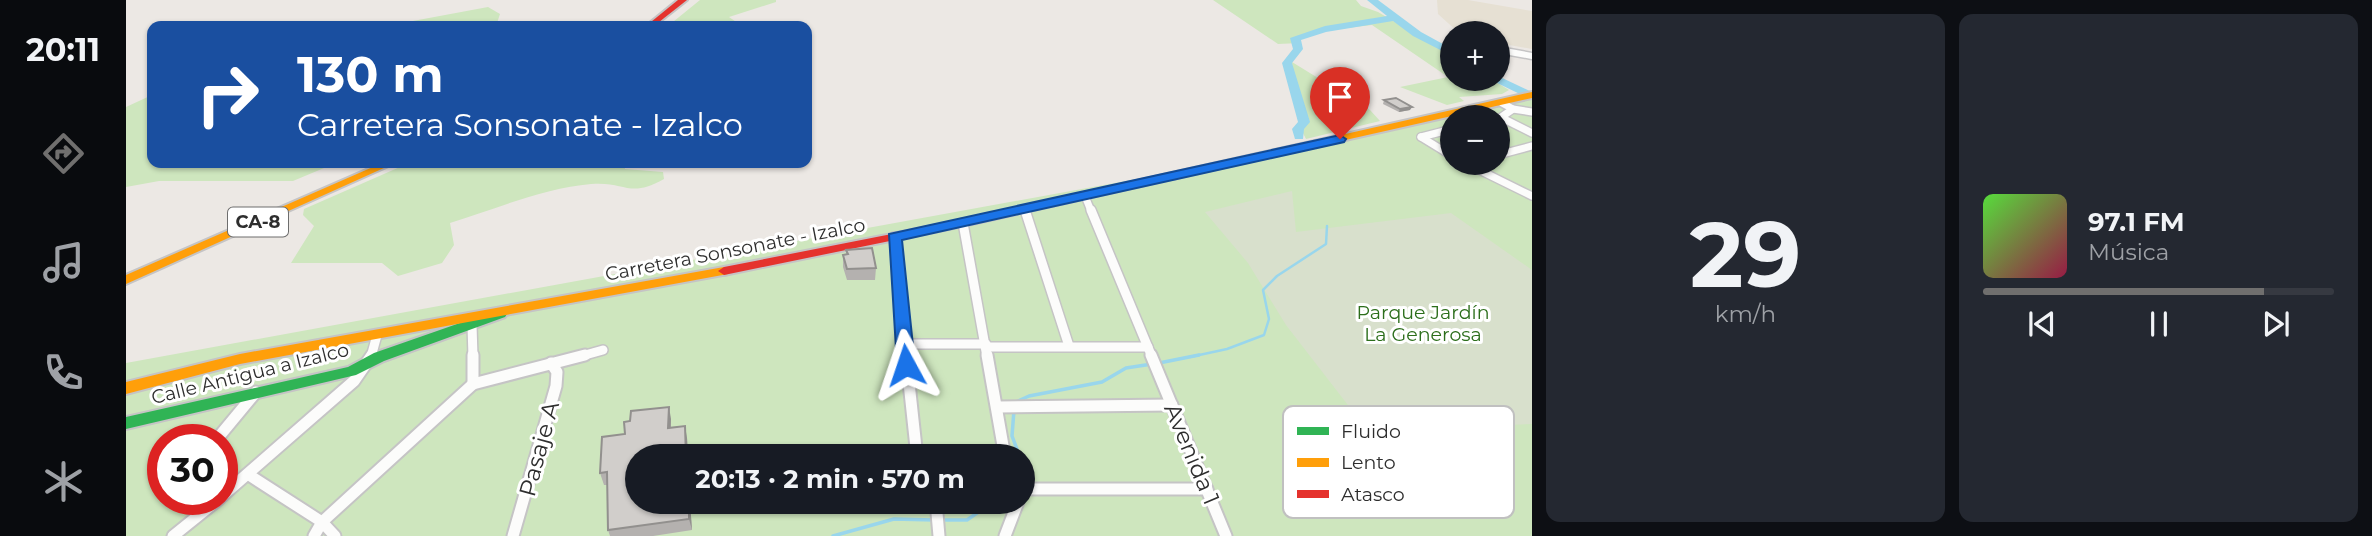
<!DOCTYPE html>
<html lang="es">
<head>
<meta charset="utf-8">
<style>
  :root { --surface:#171b24; --page:#242831; --text:#f1f3f6; --muted:#9ea1a6; --line:#363941; --accent:#706f6e }
  body { margin:0; font-family:Montserrat,sans-serif; background:var(--page); color:var(--text); height:100vh; display:flex; flex-direction:column; font-size:26px; white-space:nowrap }
  * { box-sizing:border-box; margin:0 }
  p { font-size:23px; color:var(--muted) }
  .icon { flex:none; width:38px; height:38px; fill:none; stroke:currentColor; stroke-width:2; stroke-linecap:round; stroke-linejoin:round }
  .map { position:relative; flex:1; overflow:hidden }
  .details { display:flex; flex-direction:column; gap:14px; padding:14px; background:#0d0f14; width:840px }
  .details>* { flex:none }
  .guide { position:absolute; left:21px; top:21px; width:665px; height:147px; border-radius:14px; box-shadow:0 2px 5px #0004; background:#1a4fa0; color:#fff; overflow:hidden }
  .controls { position:absolute; left:1314px; top:21px; display:grid; gap:14px }
  .controls a { display:grid; place-items:center; width:70px; height:70px; border-radius:50%; background:var(--surface); box-shadow:0 2px 5px #0004; font-size:35px }
  .speed { position:absolute; left:21px; top:424px; display:flex; gap:14px; font-size:35px; font-weight:700; text-align:center }
  .speed>* { display:grid; place-content:center; width:91px; height:91px; border-radius:50%; background:var(--surface); box-shadow:0 2px 5px #0004; line-height:1 }
  .speed .limit { border:10px solid #d22; background:#fff; color:#111 }
  .pin { position:absolute; display:grid; place-items:center; width:60px; height:60px; color:#fff; margin:-72px -30px; border-radius:50% 50% 50% 0; rotate:-45deg; box-shadow:0 0 7px #0007 }
  .pin .icon { rotate:45deg }
  .me { position:absolute; width:77px; margin:-38px; rotate:355deg; stroke-linejoin:round; filter:drop-shadow(0 0 5px #0008) }
  .turn { display:flex; align-items:center; gap:24px; height:147px; padding:0 35px; font-size:32px }
  .turn .icon { width:91px; height:91px; stroke-width:2.5 }
  .turn b { display:block; font-size:49px; line-height:60px }
  .details .card { flex:1; display:flex; flex-direction:column; justify-content:center; gap:10px; min-width:0; padding:0 24px; border-radius:14px; background:var(--page) }
  .details .dial { align-items:center; gap:0 }
  .dial b { font-size:91px; line-height:1 }
  .song { display:flex; align-items:center; gap:21px }
  .cover { width:84px; height:84px; border-radius:10px; background:linear-gradient(135deg,hsl(110 70% 55%),hsl(340 70% 35%)) }
  .played { height:7px; border-radius:4px; background:linear-gradient(90deg,var(--accent) 80%,var(--line) 80%) }
  .keys { display:flex; justify-content:space-around; direction:ltr }
  .details .tiles { flex:1; display:grid; gap:14px; grid-template-columns:repeat(2,1fr) }
  .trip { position:absolute; left:499px; top:444px; width:410px; height:70px; border-radius:35px; background:var(--surface); box-shadow:0 2px 5px #0004; font-weight:700; line-height:70px; text-align:center }
  main { display:flex; flex:1; min-height:0 }
  .menu { display:flex; flex-direction:column; width:126px; justify-content:space-around; align-items:center; background:#090b0e; color:var(--muted) }
  .menu .icon { width:49px; height:49px }
  .menu .on { color:var(--accent) }
  .menu b { font-size:32px; color:var(--text) }
  .map>svg:first-child { display:block }
</style>
</head>
<body>
<main>
<nav class="menu">
<b>20:11</b>
<svg class="icon on" aria-label="directions" viewBox="0 0 24 24"><path d="M12 3l9 9-9 9-9-9zM9 14v-3h6M13 9l2 2-2 2"/></svg>
<svg class="icon" aria-label="music" viewBox="0 0 24 24"><path d="M9 18V5l10-2v13"/><circle cx="6" cy="18" r="3"/><circle cx="16" cy="16" r="3"/></svg>
<svg class="icon" aria-label="phone" viewBox="0 0 24 24"><path d="M5 4h4l2 5-3 2q2 4 5 5l2-3 5 2v4C11 20 4 13 5 4z"/></svg>
<svg class="icon" aria-label="climate" viewBox="0 0 24 24"><path d="M12 3v18M4 7l16 10M4 17L20 7"/></svg>
</nav>
<div class="map">
<svg width="1406" height="536" viewBox="0 0 1406 536">
  <rect width="100%" height="100%" fill="#ece8e4"/>
  <path fill="#e6e0d3" d="M 1311,0 L 1342,0 L 1406,11 L 1406,49 L 1372,43 L 1372,33 L 1333,33 L 1312,14 Z"/>
  <g fill="#cee6be" fill-rule="evenodd">
    <path d="M 574,0 L 650,0 L 650,2 L 603,17 L 616,26 L 542,26 Z"/>
    <path d="M 1087,0 L 1230,0 L 1235,6 L 1252,12 L 1326,56 L 1326,79 L 1365,79 L 1383,90 L 1376,94 L 1333,97 L 1338,101 L 1321,105 L 1274,87 L 1322,77 L 1246,25 L 1204,30 L 1173,39 L 1174,43 L 1152,44 Z"/>
    <path d="M 362,7 L 374,14 L 370,26 L 260,26 Z"/>
    <path d="M 1166,62 L 1244,110 L 1254,121 L 1180,139 L 1175,129 L 1182,123 L 1167,84 Z"/>
    <path d="M 1406,92 L 1406,536 L 0,536 L 0,363 L 1104,162 ZM 1326,117 L 1372,117 L 1372,163 L 1326,163 ZM 37,439 L 96,439 L 96,499 L 37,499 ZM 511,457 L 896,457 L 896,502 L 511,502 Z"/>
    <path d="M 26,95 L 26,163 L 210,163 L 167,181 L 33,181 L 0,187 L 0,107 Z"/>
    <path d="M 283,163 L 498,163 L 499,169 L 537,172 L 538,179 C 503,199 500,181 465,184 C 418,188 369,209 324,223 L 328,245 L 316,263 L 272,276 L 256,263 L 165,263 L 188,226 L 177,215 L 178,209 Z"/>
  </g>
  <path fill="#d8e0cc" d="M 1166,191 L 1170,232 L 1325,213 L 1406,270 L 1406,424 L 1242,431 L 1160,325 L 1122,263 L 1079,212 Z"/>
  <g fill="none" stroke-linecap="round" stroke-linejoin="round">
    <path stroke="#99d6ec" stroke-width="2.5" d="M 1064,357 L 1101,349 L 1138,335 L 1143,319 L 1137,290 L 1151,276 L 1200,244 L 1201,226"/>
    <g stroke="#99d6ec" stroke-width="3.5">
      <path d="M 1033,363 L 1073,355"/>
      <path d="M 892,401 L 903,396 L 976,382 L 1000,368 L 1026,364"/>
      <path d="M 888,410 L 886,436 L 894,457"/>
      <path d="M 896,462 L 896,468"/>
      <path d="M 817,520 L 841,520 L 867,502"/>
      <path d="M 707,536 L 768,519 L 807,520"/>
    </g>
    <g fill="#99d6ec" fill-rule="evenodd">
      <path d="M 1241,0 L 1252,0 L 1295,32 L 1326,49 L 1326,56 L 1287,36 L 1267,21 L 1200,32 L 1175,40 L 1177,49 L 1166,63 L 1184,122 L 1178,129 L 1177,139 L 1169,139 L 1166,129 L 1172,122 L 1156,63 L 1167,49 L 1164,38 L 1199,26 L 1261,16 Z"/>
      <path d="M 1372,76 L 1406,92 L 1406,100 L 1367,81 L 1366,79 L 1372,79 Z"/>
    </g>
    <g stroke="#c5c4c5" stroke-width="9">
      <path id="street-far3" d="M 1373,50 L 1406,56"/>
    </g>
    <g stroke="#c5c4c5" stroke-width="10">
      <g id="street-far2">
        <path d="M 1387,109 L 1406,112"/>
        <path d="M 1374,118 L 1387,109 L 1376,103"/>
        <path d="M 1376,118 L 1406,133"/>
        <path d="M 1295,137 L 1326,156"/>
        <path d="M 1295,137 L 1326,129"/>
        <path d="M 1372,155 L 1406,146"/>
        <path d="M 1339,163 L 1406,196"/>
        <path d="M 959,196 L 965,211"/>
      </g>
    </g>
    <g stroke="#c5c4c5" stroke-width="12">
      <g id="street-far1">
        <path d="M 899,210 L 943,346"/>
        <path d="M 965,210 L 1026,357"/>
        <path d="M 837,223 L 861,357"/>
        <path d="M 768,237 L 780,357"/>
        <path d="M 346,325 L 347,357"/>
        <path d="M 778,344 L 860,344"/>
        <path d="M 860,347 L 1022,347"/>
        <path d="M 245,357 L 251,335"/>
        <path d="M 452,357 L 477,350"/>
      </g>
    </g>
    <g stroke="#c5c4c5" stroke-width="15">
      <g id="street">
        <path d="M 347,355 L 347,384"/>
        <path d="M 780,355 L 791,457"/>
        <path d="M 861,355 L 879,457"/>
        <path d="M 1025,355 L 1100,536"/>
        <path d="M 872,407 L 1046,405"/>
        <path d="M 91,439 L 130,392"/>
        <path d="M 123,475 L 196,522 L 209,536"/>
        <path d="M 897,489 L 1081,489"/>
        <path d="M 96,496 L 228,381 L 246,355"/>
        <path d="M 810,502 L 813,536"/>
        <path d="M 47,536 L 93,499"/>
        <path d="M 188,536 L 196,522 L 347,384 L 459,355"/>
        <path d="M 387,536 L 430,386 L 431,372 L 425,363"/>
        <path d="M 879,536 L 892,502"/>
      </g>
    </g>
    <g stroke="#c5c4c5" stroke-width="4">
      <path id="fast" d="M 374,309 L 379,311 L 381,314 L 379,317 L 258,361 L 230,375 L 0,429 L 0,417 L 222,367 L 248,353 Z"/>
    </g>
    <g stroke="#c5c4c5" stroke-width="4">
      <g id="slow">
        <path d="M 1406,92 L 1406,98 L 1046,179 L 1041,176 L 1046,173 Z"/>
        <path d="M 256,163 L 269,163 L 0,284 L 0,275 Z"/>
        <path d="M 598,267 L 604,271 L 602,274 L 114,364 L 0,394 L 0,382 L 114,354 Z"/>
      </g>
    </g>
    <g stroke="#c5c4c5" stroke-width="4">
      <g id="jam">
        <path d="M 552,0 L 561,0 L 528,26 L 520,26 Z"/>
        <path d="M 1046,173 L 1050,174 L 1051,176 L 1050,178 L 837,226 L 598,275 L 592,271 L 598,267 L 837,220 Z"/>
      </g>
    </g>
    <use href="#street-far3" stroke="#fcfcfb" stroke-width="6"/>
    <use href="#street-far2" stroke="#fcfcfb" stroke-width="7"/>
    <use href="#street-far1" stroke="#fcfcfb" stroke-width="9"/>
    <use href="#street" stroke="#fcfcfb" stroke-width="11"/>
    <use href="#fast" fill="#30b455" fill-rule="evenodd"/>
    <use href="#slow" fill="#ff9f0a" fill-rule="evenodd"/>
    <use href="#jam" fill="#e5322d" fill-rule="evenodd"/>
  </g>
  <g fill="#b4b1af">
    <path d="M 1258,100 L 1284,110 L 1273,112 L 1257,104 Z"/>
    <path d="M 720,250 L 750,268 L 749,280 L 721,280 L 717,267 L 717,255 L 720,255 Z"/>
    <path d="M 545,419 L 545,428 L 561,438 L 562,457 L 511,457 L 511,502 L 564,502 L 566,530 L 527,536 L 484,536 L 482,530 L 481,485 L 478,485 L 474,473 Z"/>
  </g>
  <g fill="#92908e">
    <path d="M 1286,107 L 1284,110 L 1273,112 L 1274,109 Z"/>
    <path d="M 543,407 L 545,419 L 544,440 L 542,428 Z"/>
    <path d="M 559,426 L 561,438 L 562,457 L 560,457 Z"/>
    <path d="M 563,502 L 564,502 L 566,530 L 563,519 Z"/>
  </g>
  <g fill="#d1cecb" stroke="#92908e" stroke-width="2">
    <path d="M 1270,98 L 1286,107 L 1274,109 L 1258,100 Z"/>
    <path d="M 746,248 L 750,268 L 721,269 L 717,255 L 722,254 L 720,250 Z"/>
    <path d="M 543,407 L 542,428 L 559,426 L 560,457 L 511,457 L 511,502 L 563,502 L 563,519 L 482,530 L 481,472 L 474,473 L 476,437 L 499,434 L 498,422 L 504,421 L 505,411 Z"/>
  </g>
  <path fill="#1a73e8" stroke="#114b97" stroke-width="2" d="M 1214,135 L 1220,139 L 1218,142 L 776,240 L 789,365 L 780,372 L 771,365 L 763,234 Z"/>
  <g text-anchor="middle" stroke-width="6" stroke-linejoin="round" paint-order="stroke">
    <rect fill="#fff" stroke="#6d6d6d" stroke-width="2" x="102" y="207.5" width="60" height="29" rx="5"/>
    <g font-size="18" font-weight="bold" fill="#2e2e2e">
      <text x="132" y="228">CA-8</text>
    </g>
    <g font-size="19" fill="#2e2e2e" stroke="#fff">
      <text transform="translate(609 249) rotate(-11)" y="7">Carretera Sonsonate - Izalco</text>
      <text transform="translate(124 373) rotate(-14)" y="7">Calle Antigua a Izalco</text>
    </g>
    <g font-size="19" fill="#2c6e1b" stroke="#fff">
      <text x="1297" y="319">Parque Jardín<tspan x="1297" dy="22">La Generosa</tspan></text>
    </g>
    <g font-size="23" fill="#2e2e2e" stroke="#fff">
      <text transform="translate(413 449) rotate(-75)" y="8">Pasaje A</text>
      <text transform="translate(1066 454) rotate(67)" y="8">Avenida 1</text>
    </g>
  </g>
  <rect x="1157" y="406" width="231" height="112" rx="10" fill="#fff" stroke="#c0c0c0" stroke-width="2"/>
  <rect x="1171" y="427" width="32" height="8" fill="#30b455"/>
  <rect x="1171" y="458" width="32" height="9" fill="#ff9f0a"/>
  <rect x="1171" y="490" width="32" height="8" fill="#e5322d"/>
  <g font-size="19" fill="#2e2e2e">
    <text x="1215" y="438">Fluido</text>
    <text x="1215" y="469">Lento</text>
    <text x="1215" y="501">Atasco</text>
  </g>
</svg>
<div class="controls">
<a>+</a>
<a>−</a>
</div>
<div class="speed"><div class="limit">30</div></div>
<div class="pin" style="left:1214px;top:139px;background:#d93025"><svg class="icon" aria-label="arrive" viewBox="0 0 24 24"><path d="M6 21V4h12l-3 4 3 4H6"/></svg></div>
<svg class="me" style="left:780px;top:365px" viewBox="-20 -20 40 40"><path d="M0-17L14 15 0 8-14 15z" fill="#1a73e8" stroke="#fff" stroke-width="4"/></svg>
<div class="trip">20:13 · 2 min · 570 m</div>
<div class="guide">
<div class="turn"><svg class="icon" aria-label="right" viewBox="0 0 24 24"><path d="M7 20v-9h11M14 6l5 5-5 5"/></svg><div><b>130 m</b>Carretera Sonsonate - Izalco</div></div>
</div>
</div>
<section class="details">
<div class="tiles">
<div class="card dial"><b>29</b><p>km/h</p></div>
<div class="card">
<div class="song"><i class="cover"></i><div><b>97.1 FM</b><p>Música</p></div></div>
<div class="played"></div>
<div class="keys"><svg class="icon" aria-label="previous" viewBox="0 0 24 24"><path d="M18 5L8 12l10 7zM5 5v14"/></svg><svg class="icon" aria-label="pause" viewBox="0 0 24 24"><path d="M8 5v14M16 5v14"/></svg><svg class="icon" aria-label="next" viewBox="0 0 24 24"><path d="M6 5l10 7-10 7zM19 5v14"/></svg></div>
</div>
</div>
</section>
</main>
</body>
</html>
